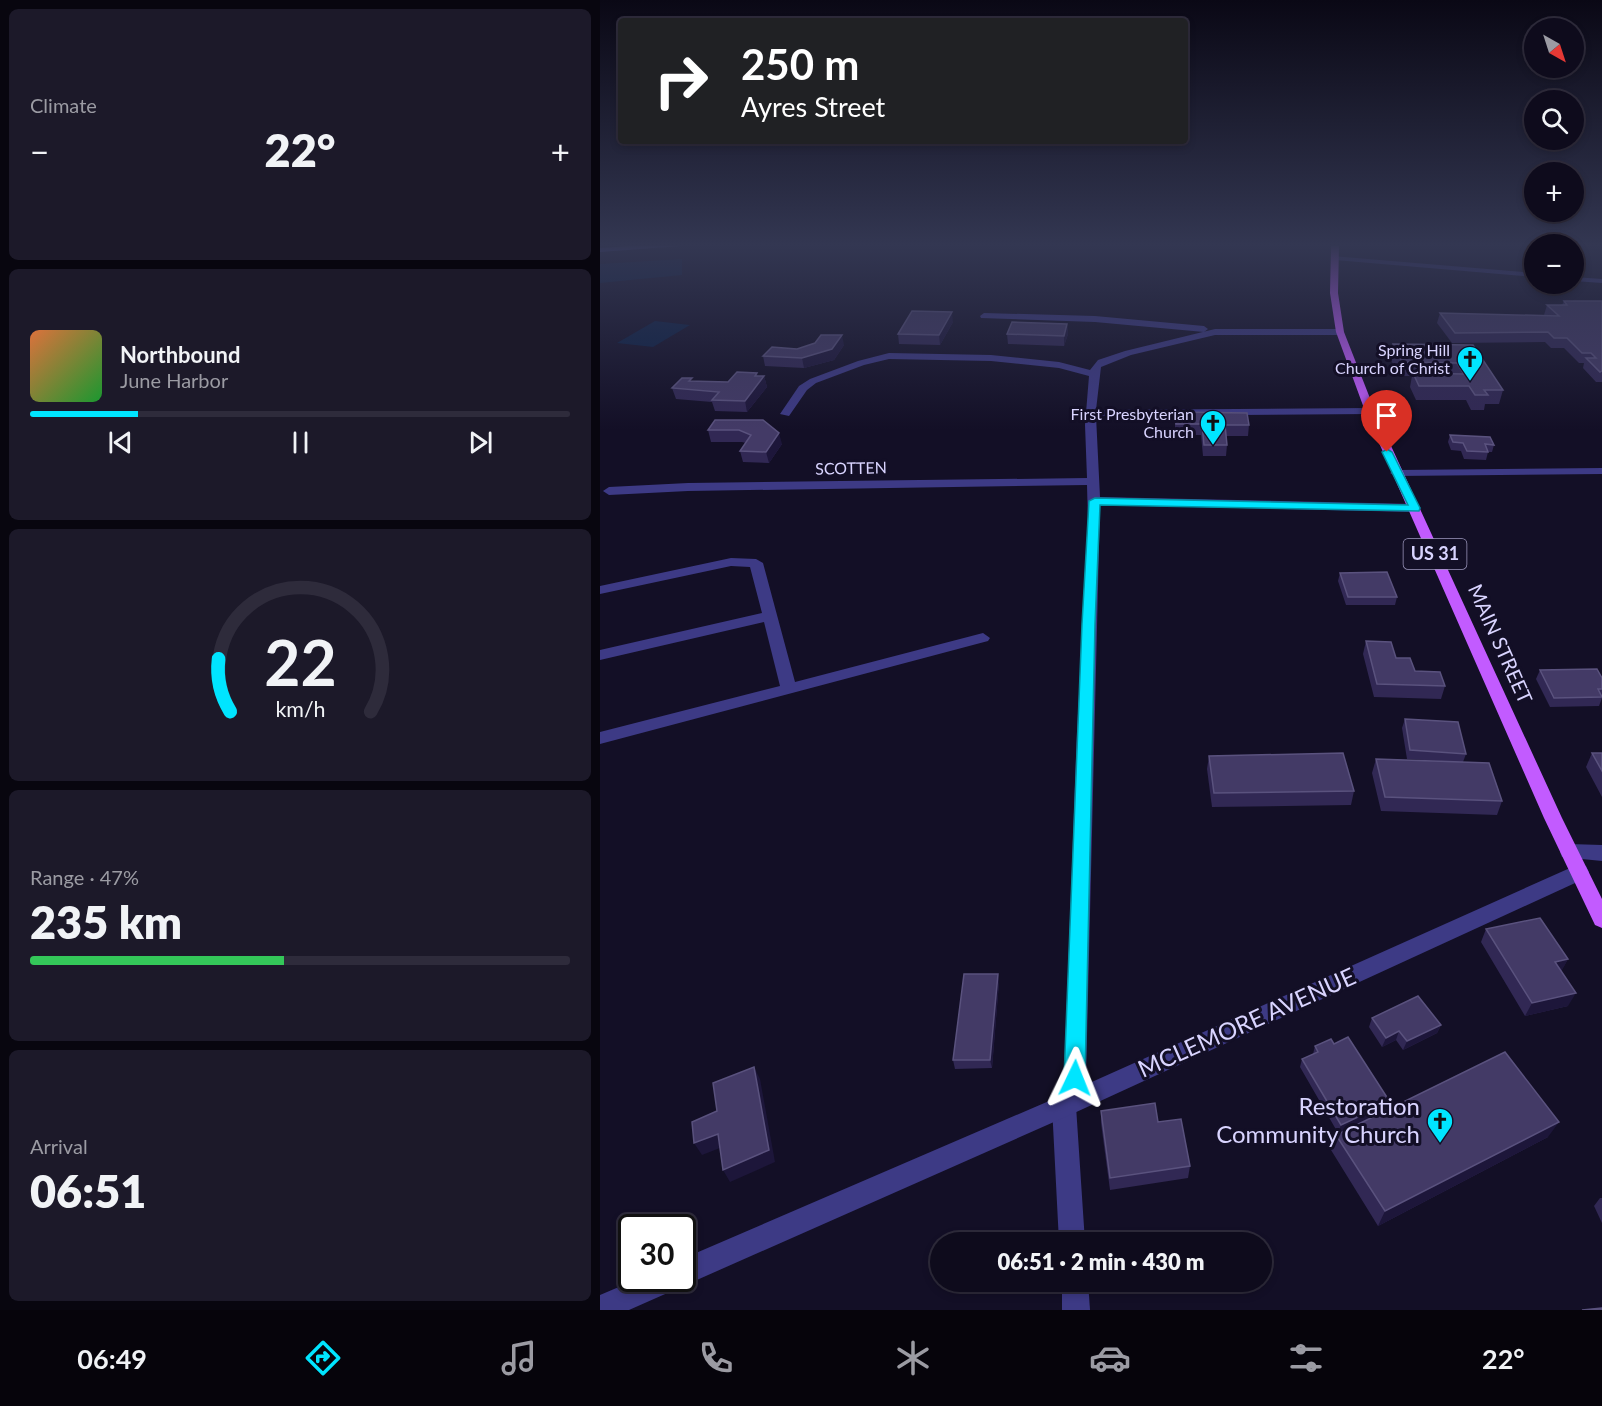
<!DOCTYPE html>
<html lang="en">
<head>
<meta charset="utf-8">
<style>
  :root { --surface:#0e0b1c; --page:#1c1929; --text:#f1f3f6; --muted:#9b9ba3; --line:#2e2b3b; --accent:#00e5ff }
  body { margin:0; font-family:Lato,sans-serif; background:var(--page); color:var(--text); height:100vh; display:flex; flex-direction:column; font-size:22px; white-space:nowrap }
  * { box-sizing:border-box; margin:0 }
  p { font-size:20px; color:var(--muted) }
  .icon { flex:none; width:33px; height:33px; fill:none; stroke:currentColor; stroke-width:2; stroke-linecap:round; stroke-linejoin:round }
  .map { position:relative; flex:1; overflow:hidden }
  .drawer { display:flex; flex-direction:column; gap:9px; padding:9px; background:#08060f; width:600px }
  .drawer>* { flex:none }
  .top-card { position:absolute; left:18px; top:18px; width:570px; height:126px; border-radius:6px; box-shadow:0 3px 9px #0003,0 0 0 2px var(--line); background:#202124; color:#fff; overflow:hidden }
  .needle { width:39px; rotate:141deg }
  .buttons { position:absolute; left:924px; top:18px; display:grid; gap:12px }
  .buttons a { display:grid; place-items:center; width:60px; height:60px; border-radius:50%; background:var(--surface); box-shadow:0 3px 9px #0003,0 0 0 2px var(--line); font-size:30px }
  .speed { position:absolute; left:18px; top:1214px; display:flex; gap:12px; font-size:30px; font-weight:700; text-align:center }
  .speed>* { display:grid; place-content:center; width:78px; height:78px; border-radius:50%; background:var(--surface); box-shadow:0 3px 9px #0003,0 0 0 2px var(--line); line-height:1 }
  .speed .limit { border:3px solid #111; border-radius:9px; background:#fff; color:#111 }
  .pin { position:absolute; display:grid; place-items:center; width:51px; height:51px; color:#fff; margin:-62px -26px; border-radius:50% 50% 50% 0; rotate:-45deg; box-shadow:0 0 6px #0007 }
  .pin .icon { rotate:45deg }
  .me { position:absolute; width:66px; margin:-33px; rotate:2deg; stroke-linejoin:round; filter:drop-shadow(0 0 4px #0008) }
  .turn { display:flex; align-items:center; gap:21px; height:126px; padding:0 24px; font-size:27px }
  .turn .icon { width:78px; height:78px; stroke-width:2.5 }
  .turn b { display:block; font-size:42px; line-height:51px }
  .big { font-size:45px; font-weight:800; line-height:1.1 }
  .drawer .tile { flex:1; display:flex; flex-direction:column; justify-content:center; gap:9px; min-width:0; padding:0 21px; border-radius:9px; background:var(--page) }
  .drawer .dial { align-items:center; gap:0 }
  .dial svg { height:156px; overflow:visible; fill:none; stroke:var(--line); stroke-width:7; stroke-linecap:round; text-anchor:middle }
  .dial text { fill:var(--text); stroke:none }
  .song { display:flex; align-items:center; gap:18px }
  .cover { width:72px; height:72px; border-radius:9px; background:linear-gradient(135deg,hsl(20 70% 55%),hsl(130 70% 35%)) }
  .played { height:6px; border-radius:3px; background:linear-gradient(90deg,var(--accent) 20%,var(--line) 20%) }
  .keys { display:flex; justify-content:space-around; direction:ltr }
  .heat { display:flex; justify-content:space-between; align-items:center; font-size:33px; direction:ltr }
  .charge { height:9px; border-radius:4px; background:linear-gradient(90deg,#34c759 47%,var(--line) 0) }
  .trip { position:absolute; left:330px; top:1232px; width:342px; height:60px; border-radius:30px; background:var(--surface); box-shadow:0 3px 9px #0003,0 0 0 2px var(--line); font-weight:800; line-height:60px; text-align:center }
  .dock { display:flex; height:96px; justify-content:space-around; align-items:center; background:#06040b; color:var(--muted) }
  .dock .icon { width:42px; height:42px }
  .dock .active { color:var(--accent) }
  .dock b { font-size:27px; color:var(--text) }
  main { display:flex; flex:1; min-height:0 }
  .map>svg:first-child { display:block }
</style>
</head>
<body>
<main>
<section class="drawer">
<div class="tile"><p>Climate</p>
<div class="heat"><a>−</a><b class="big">22°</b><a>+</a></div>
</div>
<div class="tile">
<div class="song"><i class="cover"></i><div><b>Northbound</b><p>June Harbor</p></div></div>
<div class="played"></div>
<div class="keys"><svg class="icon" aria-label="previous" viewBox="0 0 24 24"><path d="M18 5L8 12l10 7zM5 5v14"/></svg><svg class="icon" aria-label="pause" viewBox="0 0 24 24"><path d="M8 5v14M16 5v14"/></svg><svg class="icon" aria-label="next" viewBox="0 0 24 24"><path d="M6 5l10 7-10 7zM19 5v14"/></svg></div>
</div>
<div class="tile dial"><svg viewBox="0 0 100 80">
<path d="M14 69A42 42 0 1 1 86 69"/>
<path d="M14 69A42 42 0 0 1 8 42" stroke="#00e5ff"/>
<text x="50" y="56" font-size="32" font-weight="700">22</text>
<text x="50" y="72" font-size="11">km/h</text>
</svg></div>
<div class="tile"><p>Range · 47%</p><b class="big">235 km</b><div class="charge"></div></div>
<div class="tile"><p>Arrival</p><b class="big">06:51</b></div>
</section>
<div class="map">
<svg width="1002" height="1310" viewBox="0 0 1002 1310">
  <rect width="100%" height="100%" fill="#130f26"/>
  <g fill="#0a1f44">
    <path d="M 82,259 L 82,275 L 0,283 L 0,264 Z"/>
    <path d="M 55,321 L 90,325 L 53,347 L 17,343 Z"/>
  </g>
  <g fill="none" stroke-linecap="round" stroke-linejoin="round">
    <g fill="#3d3a85" fill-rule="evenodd">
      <path d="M 732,256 L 934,273 L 934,277 L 735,260 L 731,258 Z"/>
      <path d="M 974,277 L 1002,279 L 1002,283 L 974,281 Z"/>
      <path d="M 384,313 L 495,316 L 604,326 L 608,329 L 604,332 L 495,322 L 381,318 L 380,316 Z"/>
      <path d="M 615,329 L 740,329 L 744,332 L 740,335 L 615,335 L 531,355 L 501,367 L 496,410 L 770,408 L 775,411 L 770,414 L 496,416 L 500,497 L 815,504 L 821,508 L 815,512 L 500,505 L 486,1078 L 476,1106 L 485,1242 L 459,1242 L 452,1106 L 464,1078 L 477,732 L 488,524 L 487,485 L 88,491 L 9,495 L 3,491 L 9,487 L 88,483 L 487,478 L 485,425 L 489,376 L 459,368 L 391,361 L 289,359 L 264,365 L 216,383 L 207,390 L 189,416 L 180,414 L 199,386 L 210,379 L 258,361 L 289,353 L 391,355 L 459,362 L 490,370 L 498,360 L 525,351 Z"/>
      <path d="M 1002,468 L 1002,474 L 796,476 L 790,473 L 796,470 Z"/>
      <path d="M 131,558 L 156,559 L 163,563 L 195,682 L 383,633 L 390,638 L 388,641 L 0,744 L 0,732 L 180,686 L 164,622 L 0,660 L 0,650 L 162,613 L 150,567 L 131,566 L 0,594 L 0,586 Z"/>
      <path d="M 969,844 L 1002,845 L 1002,861 L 962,857 L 960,852 L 962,847 Z"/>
      <path d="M 462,1281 L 488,1281 L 490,1310 L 462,1310 Z"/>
    </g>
    <path fill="#3d3a85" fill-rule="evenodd" d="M 979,864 L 986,866 L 989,872 L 986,878 L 472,1114 L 29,1310 L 0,1310 L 0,1295 L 40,1278 L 82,1278 L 82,1259 L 456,1098 Z"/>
    <path fill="#6f6bff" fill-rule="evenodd" d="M 30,246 L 81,246 L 0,252 L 0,248 Z"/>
    <path fill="#c25bff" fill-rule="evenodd" d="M 731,246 L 739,246 L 738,293 L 744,332 L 775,411 L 962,818 L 1002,899 L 1002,928 L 995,925 L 944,818 L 765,411 L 736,332 L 730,293 Z"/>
  </g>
  <g fill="#312854">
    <path d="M 964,301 L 1002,301 L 1002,382 L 996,382 L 983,368 L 984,363 L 979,363 L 964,348 L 951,348 L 945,342 L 852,343 L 837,323 L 840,313 L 946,316 L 944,315 L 947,305 L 962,305 Z"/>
    <path d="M 353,322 L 340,345 L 299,344 L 298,334 Z"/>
    <path d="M 467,324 L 468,334 L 464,346 L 408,344 L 407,334 Z"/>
    <path d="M 793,344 L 873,345 L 903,390 L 899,404 L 885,404 L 884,410 L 871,410 L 866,400 L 816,400 L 810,387 L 812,376 L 799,376 L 790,358 Z"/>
    <path d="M 244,345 L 234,360 L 204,368 L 165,366 L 163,356 L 197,349 Z"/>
    <path d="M 158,376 L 164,376 L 167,387 L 147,412 L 115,411 L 112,402 L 76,399 L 72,388 L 128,382 Z"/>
    <path d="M 575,412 L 649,425 L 648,436 L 626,436 L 627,445 L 626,456 L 603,456 L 601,435 L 575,435 Z"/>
    <path d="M 115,420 L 182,444 L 169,463 L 143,462 L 140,451 L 146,443 L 142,442 L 111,442 L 108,430 Z"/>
    <path d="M 850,435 L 894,445 L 892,452 L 888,452 L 886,460 L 864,459 L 861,451 L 851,450 L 848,442 Z"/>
    <path d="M 740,573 L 797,597 L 795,605 L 746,605 L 738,581 Z"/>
    <path d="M 766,641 L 796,658 L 815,671 L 845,686 L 841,699 L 774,697 L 763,654 Z"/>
    <path d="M 940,670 L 1002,678 L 1002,698 L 999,706 L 950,707 L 936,679 Z"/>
    <path d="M 805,719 L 866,754 L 863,762 L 902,801 L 897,815 L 781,811 L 772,773 L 776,759 L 842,761 L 807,759 L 802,728 Z"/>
    <path d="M 992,753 L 1002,753 L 1002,797 L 986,767 Z"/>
    <path d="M 609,756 L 754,791 L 751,805 L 612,807 L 607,769 Z"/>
    <path d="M 886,929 L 968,959 L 961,971 L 968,1006 L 925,1016 L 881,942 Z"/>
    <path d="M 399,982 L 392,1068 L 355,1069 L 353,1060 Z"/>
    <path d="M 772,1018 L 841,1025 L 837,1033 L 803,1050 L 796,1040 L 782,1047 L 769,1027 Z"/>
    <path d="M 734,1044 L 790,1102 L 786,1110 L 948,1137 L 778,1226 L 731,1150 L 736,1135 L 781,1113 L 738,1133 L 700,1067 L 702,1059 L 713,1054 L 715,1046 Z"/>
    <path d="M 501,1111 L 590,1166 L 588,1178 L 510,1190 L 501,1123 Z"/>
    <path d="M 1000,1198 L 1002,1198 L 1002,1223 L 994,1206 Z"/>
  </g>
  <g fill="#1d163a">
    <path d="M 352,312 L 353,322 L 340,345 L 339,335 Z"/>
    <path d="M 467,324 L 468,334 L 464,346 L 464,336 Z"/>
    <path d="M 242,335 L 244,345 L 234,360 L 204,368 L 202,358 Z"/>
    <path d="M 157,373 L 160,382 L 164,376 L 167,387 L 147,412 L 145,401 L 155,376 Z"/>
    <path d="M 179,433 L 182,444 L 169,463 L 166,452 Z"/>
    <path d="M 968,959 L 961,972 L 955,962 Z"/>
    <path d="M 398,974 L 399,982 L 392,1068 L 390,1060 Z"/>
    <path d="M 976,993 L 968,1006 L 925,1016 L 932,1003 Z"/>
    <path d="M 841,1025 L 837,1033 L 803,1050 L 807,1041 Z"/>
    <path d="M 799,1031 L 796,1040 L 782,1047 L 786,1038 Z"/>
    <path d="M 154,1067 L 160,1079 L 175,1162 L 130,1182 L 123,1170 Z"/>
    <path d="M 790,1102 L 786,1110 L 738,1133 L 741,1125 Z"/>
    <path d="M 959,1122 L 948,1137 L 778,1226 L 785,1211 Z"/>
    <path d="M 118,1134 L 125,1146 L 102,1155 L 94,1143 Z"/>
  </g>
  <g fill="#433a66" stroke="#5a527e" stroke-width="1.5">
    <path d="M 964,301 L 1002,301 L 1002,371 L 1000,372 L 986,358 L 996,358 L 991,353 L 982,353 L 967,338 L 954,338 L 948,332 L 855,333 L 840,313 L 959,316 L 947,305 L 967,305 Z"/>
    <path d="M 312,311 L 352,312 L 339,335 L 298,334 Z"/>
    <path d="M 412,322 L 467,324 L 464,336 L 407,334 Z"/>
    <path d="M 221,335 L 242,335 L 232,349 L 202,358 L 163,356 L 172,347 L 197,349 L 215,343 Z"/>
    <path d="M 793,344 L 873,345 L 903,390 L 884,390 L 888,395 L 875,395 L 869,386 L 819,386 L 813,373 L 864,374 L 857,363 L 802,362 Z"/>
    <path d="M 137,372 L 157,373 L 155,376 L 164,376 L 145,401 L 112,400 L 119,392 L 72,388 L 82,378 L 92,378 L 89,381 L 128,382 Z"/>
    <path d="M 575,412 L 647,413 L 649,425 L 625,425 L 627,445 L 604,445 L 602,424 L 576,424 Z"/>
    <path d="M 115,420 L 163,420 L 179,433 L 166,452 L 140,451 L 151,435 L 139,430 L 108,430 Z"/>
    <path d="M 850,435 L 890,437 L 894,445 L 885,444 L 888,452 L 867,451 L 863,443 L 853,442 Z"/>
    <path d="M 787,572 L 797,597 L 748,597 L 740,573 Z"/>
    <path d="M 766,641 L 791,642 L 796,658 L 810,658 L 815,671 L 840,672 L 845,686 L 777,684 Z"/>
    <path d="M 997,669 L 1002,678 L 1002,689 L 998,689 L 1002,697 L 954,698 L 940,670 Z"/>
    <path d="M 805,719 L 858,722 L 866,754 L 810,750 Z"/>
    <path d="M 743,753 L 754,791 L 614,793 L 609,756 Z"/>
    <path d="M 992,753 L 1002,753 L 1002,771 Z"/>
    <path d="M 776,759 L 889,763 L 902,801 L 785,797 Z"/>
    <path d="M 940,918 L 968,959 L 955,962 L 976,993 L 932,1003 L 886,929 Z"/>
    <path d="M 364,974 L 398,974 L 390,1060 L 353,1060 Z"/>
    <path d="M 818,996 L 841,1025 L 807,1041 L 799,1031 L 786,1038 L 772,1018 Z"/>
    <path d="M 748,1037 L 790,1102 L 741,1125 L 702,1059 L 718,1052 L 715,1046 L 731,1039 L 734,1044 Z"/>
    <path d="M 905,1052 L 959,1122 L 785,1211 L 736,1135 Z"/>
    <path d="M 154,1067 L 169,1150 L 123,1170 L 118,1134 L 94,1143 L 92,1122 L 117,1111 L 113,1083 Z"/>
    <path d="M 555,1103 L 558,1122 L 581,1119 L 590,1166 L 510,1178 L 501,1111 Z"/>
    <path d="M 1002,1308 L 1002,1310 L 982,1310 Z"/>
  </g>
  <linearGradient id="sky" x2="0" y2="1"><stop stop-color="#0a0815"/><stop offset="0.57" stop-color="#333752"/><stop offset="1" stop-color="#333752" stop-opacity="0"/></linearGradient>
  <rect width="1002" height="430" fill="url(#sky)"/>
  <path fill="#00e5ff" stroke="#0095a6" stroke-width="1.5" d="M 787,449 L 792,452 L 820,508 L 819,511 L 500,505 L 495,624 L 485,1078 L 482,1086 L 475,1089 L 468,1086 L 464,1078 L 482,624 L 489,501 L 495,498 L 808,505 L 782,452 Z"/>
  <defs>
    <g id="church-pin" transform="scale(1.35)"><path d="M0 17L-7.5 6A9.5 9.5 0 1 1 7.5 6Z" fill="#00e5ff" stroke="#130f26"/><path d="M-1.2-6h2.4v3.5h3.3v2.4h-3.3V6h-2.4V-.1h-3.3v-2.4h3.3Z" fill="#111"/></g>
  </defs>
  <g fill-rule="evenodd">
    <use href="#church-pin" x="870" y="359"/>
    <use href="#church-pin" x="613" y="423"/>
    <use href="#church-pin" x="840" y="1121"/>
  </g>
  <g text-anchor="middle" stroke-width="6" stroke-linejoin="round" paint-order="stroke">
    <g font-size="16" fill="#d9d4ff" stroke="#130f26" text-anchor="end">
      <text x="850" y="356">Spring Hill<tspan x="850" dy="18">Church of Christ</tspan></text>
      <text x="594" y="420">First Presbyterian<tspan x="594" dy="18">Church</tspan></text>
    </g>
    <g font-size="16" fill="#d9d4ff" stroke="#130f26">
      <text transform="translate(251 468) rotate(-1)" y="6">SCOTTEN</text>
    </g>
    <rect fill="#130f26" stroke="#9e99be" stroke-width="1.5" x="803.5" y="539" width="63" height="30" rx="4.5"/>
    <g font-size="18" font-weight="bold" fill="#d9d4ff">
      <text x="835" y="560">US 31</text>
    </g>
    <g font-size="20" fill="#d9d4ff" stroke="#130f26">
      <text transform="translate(900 644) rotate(66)" y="7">MAIN STREET</text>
    </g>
    <g font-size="24" fill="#d9d4ff" stroke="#130f26">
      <text transform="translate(647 1023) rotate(-24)" y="8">MCLEMORE AVENUE</text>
    </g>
    <g font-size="24" fill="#d9d4ff" stroke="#130f26" text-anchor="end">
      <text x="820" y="1115">Restoration<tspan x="820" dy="28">Community Church</tspan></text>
    </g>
  </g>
</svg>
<div class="buttons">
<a><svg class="needle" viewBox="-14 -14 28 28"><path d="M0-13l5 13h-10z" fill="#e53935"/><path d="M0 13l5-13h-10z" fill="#9b9ba3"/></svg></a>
<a><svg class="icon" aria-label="search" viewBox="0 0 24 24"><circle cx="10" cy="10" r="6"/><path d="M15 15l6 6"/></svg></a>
<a>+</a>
<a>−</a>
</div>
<div class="speed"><div class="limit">30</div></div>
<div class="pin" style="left:787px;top:452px;background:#d93025"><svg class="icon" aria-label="arrive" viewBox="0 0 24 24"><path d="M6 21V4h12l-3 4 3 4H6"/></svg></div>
<svg class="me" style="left:475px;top:1078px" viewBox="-20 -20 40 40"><path d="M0-17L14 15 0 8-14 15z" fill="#00e5ff" stroke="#fff" stroke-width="4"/></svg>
<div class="trip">06:51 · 2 min · 430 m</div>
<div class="top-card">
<div class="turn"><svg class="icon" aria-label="right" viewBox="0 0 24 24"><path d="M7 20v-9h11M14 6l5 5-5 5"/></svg><div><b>250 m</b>Ayres Street</div></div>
</div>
</div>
</main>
<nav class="dock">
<b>06:49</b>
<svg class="icon active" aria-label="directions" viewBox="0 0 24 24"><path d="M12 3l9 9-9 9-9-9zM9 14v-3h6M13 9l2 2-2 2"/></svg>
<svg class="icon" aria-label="music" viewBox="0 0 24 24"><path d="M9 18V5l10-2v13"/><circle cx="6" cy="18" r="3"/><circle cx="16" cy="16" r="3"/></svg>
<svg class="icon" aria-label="phone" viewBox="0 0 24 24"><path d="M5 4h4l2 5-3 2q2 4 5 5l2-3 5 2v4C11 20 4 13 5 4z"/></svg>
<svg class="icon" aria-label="climate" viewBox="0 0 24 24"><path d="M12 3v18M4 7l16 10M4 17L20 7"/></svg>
<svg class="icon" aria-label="car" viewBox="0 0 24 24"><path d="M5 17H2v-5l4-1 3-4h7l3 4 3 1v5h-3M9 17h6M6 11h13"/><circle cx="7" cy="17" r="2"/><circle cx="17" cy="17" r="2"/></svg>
<svg class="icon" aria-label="filters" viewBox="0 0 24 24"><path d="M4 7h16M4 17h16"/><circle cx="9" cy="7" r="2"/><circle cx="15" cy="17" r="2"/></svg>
<b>22°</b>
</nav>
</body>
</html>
